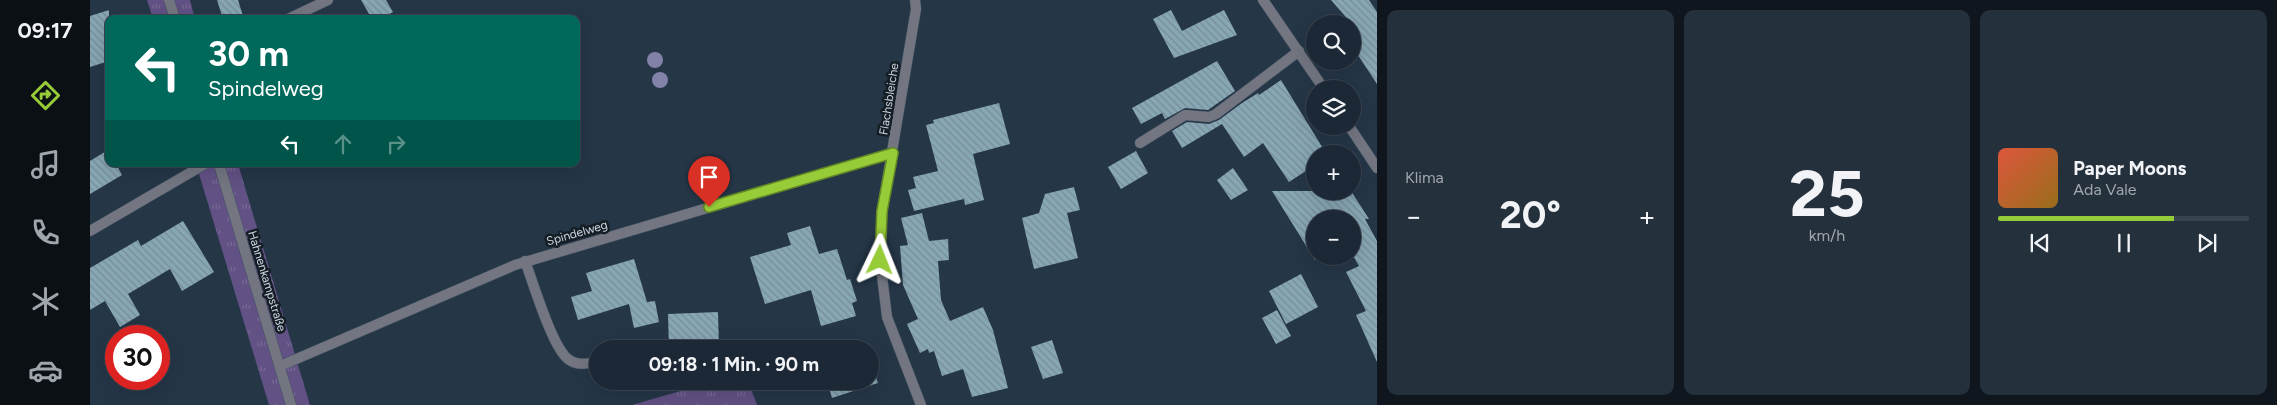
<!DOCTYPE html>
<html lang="de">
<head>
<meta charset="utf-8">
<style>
  :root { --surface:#1c2835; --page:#25303d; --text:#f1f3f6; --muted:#a0a6ad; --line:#3a4450; --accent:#97cc39 }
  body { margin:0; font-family:Figtree,sans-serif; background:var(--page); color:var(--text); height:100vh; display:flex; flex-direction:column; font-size:19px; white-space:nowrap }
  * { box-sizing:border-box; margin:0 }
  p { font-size:16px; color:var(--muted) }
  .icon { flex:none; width:28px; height:28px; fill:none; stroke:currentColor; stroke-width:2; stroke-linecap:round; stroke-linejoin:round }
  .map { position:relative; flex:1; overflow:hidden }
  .panel { display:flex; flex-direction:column; gap:10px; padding:10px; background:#0f161d; width:900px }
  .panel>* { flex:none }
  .guide { position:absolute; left:15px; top:15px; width:475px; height:152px; border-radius:10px; box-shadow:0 5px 20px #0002,0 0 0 1px var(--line); background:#00695c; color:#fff; overflow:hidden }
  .tools { position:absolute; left:1216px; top:15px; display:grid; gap:10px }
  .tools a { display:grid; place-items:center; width:55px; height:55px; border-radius:50%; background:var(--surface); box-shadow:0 5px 20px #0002,0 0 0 1px var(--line); font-size:25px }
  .speed { position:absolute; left:15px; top:325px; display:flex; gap:10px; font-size:25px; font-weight:700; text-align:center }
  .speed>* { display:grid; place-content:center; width:65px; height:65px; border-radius:50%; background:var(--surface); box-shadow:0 5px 20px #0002,0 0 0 1px var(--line); line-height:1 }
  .speed .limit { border:8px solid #d22; background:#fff; color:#111 }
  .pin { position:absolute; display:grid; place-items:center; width:42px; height:42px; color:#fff; margin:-51px -21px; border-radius:50% 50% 50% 0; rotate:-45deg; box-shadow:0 0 5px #0007 }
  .pin .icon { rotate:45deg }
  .me { position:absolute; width:55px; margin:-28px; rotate:2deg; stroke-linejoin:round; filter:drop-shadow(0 0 4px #0008) }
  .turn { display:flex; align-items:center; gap:18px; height:105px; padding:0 20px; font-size:22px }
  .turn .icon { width:65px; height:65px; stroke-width:2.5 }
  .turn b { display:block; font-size:35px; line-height:42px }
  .lanes { display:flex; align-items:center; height:48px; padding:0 20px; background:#0003; justify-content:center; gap:25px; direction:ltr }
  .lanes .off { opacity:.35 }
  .big { font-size:38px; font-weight:700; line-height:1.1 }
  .panel .tile { flex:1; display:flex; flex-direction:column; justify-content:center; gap:8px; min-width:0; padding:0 18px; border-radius:10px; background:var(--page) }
  .panel .dial { align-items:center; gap:0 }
  .dial b { font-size:65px; line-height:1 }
  .song { display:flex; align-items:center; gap:15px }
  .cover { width:60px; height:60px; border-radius:8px; background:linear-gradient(135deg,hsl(10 70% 55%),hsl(40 70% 35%)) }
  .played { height:5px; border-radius:2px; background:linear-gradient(90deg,var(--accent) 70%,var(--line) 70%) }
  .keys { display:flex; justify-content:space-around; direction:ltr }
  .heat { display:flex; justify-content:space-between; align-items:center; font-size:28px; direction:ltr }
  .panel .tiles { flex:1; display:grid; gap:10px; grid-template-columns:repeat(3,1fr) }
  .trip { position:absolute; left:499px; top:340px; width:290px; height:50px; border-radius:25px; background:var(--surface); box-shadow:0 5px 20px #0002,0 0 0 1px var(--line); font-weight:700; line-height:50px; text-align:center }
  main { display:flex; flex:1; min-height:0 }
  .tab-bar { display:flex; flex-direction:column; width:90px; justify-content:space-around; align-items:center; background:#0b1015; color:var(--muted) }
  .tab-bar .icon { width:35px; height:35px }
  .tab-bar .on { color:var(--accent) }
  .tab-bar b { font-size:22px; color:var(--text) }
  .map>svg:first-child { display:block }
</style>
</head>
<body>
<main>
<nav class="tab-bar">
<b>09:17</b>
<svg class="icon on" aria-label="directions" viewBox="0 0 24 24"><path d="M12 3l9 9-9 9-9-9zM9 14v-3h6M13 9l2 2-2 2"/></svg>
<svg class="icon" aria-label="music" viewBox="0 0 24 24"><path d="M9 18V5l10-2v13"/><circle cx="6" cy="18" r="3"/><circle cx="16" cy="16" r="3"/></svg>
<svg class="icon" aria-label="phone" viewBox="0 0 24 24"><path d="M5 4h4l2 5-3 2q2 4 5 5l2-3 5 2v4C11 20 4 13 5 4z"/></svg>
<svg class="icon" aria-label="climate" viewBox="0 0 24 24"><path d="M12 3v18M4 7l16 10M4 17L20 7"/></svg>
<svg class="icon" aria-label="car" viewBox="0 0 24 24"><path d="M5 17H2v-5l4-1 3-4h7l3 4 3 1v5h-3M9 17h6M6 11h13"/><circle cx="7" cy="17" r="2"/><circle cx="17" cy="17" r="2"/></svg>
</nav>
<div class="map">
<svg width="1287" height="405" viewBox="0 0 1287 405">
  <defs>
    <pattern id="grass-tufts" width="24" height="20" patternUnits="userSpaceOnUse" patternTransform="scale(1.25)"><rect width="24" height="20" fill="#615184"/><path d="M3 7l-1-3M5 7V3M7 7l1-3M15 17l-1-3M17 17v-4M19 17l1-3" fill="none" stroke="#766995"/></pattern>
    <pattern id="building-back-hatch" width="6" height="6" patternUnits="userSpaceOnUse" patternTransform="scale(1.25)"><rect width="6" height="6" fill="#88a7b4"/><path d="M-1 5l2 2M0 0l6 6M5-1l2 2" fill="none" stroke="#758d98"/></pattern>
  </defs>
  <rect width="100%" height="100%" fill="#253647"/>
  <g fill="url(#grass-tufts)">
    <path d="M 57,0 L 100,0 L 105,19 L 63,19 Z"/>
    <path d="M 106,164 L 148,164 L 220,405 L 179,405 Z"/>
    <path d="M 625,381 L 658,381 L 667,405 L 542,405 Z"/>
  </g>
  <g fill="url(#building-back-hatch)">
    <path d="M 127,0 L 148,0 L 154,19 L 133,19 Z"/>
    <path d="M 271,0 L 296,0 L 303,12 L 290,19 L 282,19 Z"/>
    <path d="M 1241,0 L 1279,0 L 1287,12 L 1287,84 L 1262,46 L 1262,24 Z"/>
    <path d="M 19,10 L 19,61 L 0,67 L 0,16 Z"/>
    <path d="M 1081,10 L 1092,31 L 1134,10 L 1147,35 L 1084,58 L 1063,19 Z"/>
    <path d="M 1127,61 L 1145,91 L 1118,110 L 1095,108 L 1075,119 L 1072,113 L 1051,124 L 1042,108 Z"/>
    <path d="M 1191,80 L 1234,150 L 1225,154 L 1225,165 L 1199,182 L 1173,143 L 1154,157 L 1132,124 L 1092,148 L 1082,131 L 1097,122 L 1119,124 L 1129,120 L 1152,103 L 1168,93 L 1169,95 Z"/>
    <path d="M 909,103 L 920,144 L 883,154 L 894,200 L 875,205 L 874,199 L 824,211 L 818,190 L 826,188 L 823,177 L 848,171 L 836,125 L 844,123 L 843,120 Z"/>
    <path d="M 18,150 L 19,164 L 26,164 L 32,175 L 0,194 L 0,161 Z"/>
    <path d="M 1046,151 L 1058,173 L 1031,189 L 1018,167 Z"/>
    <path d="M 1143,168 L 1158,190 L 1141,200 L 1127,180 Z"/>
    <path d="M 984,187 L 990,210 L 977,213 L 988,258 L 944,269 L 932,218 L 949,213 L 955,194 Z"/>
    <path d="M 1182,191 L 1261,191 L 1279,219 L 1275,219 L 1287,241 L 1287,362 L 1266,315 L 1276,311 L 1256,272 L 1269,266 L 1262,254 L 1262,219 L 1225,219 L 1225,260 Z"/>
    <path d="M 832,213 L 839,241 L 858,239 L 859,260 L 848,261 L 851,300 L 860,321 L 893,307 L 903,330 L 918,388 L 882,397 L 873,369 L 852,376 L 844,351 L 839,353 L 838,349 L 830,353 L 817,324 L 828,319 L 813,285 L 810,246 L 818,245 L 811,218 Z"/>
    <path d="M 93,221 L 124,272 L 92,291 L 80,269 L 38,294 L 50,315 L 30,327 L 15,301 L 0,310 L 0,268 L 48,240 L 51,246 Z"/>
    <path d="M 720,226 L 729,254 L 747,249 L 757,280 L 760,279 L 767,301 L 762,303 L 766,316 L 731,326 L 721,290 L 675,304 L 660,257 L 701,245 L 697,233 Z"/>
    <path d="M 544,259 L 557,302 L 565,301 L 569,322 L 544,328 L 539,304 L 488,320 L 481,297 L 502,291 L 496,273 Z"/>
    <path d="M 1211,274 L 1228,307 L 1196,324 L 1179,291 Z"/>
    <path d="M 1187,310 L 1201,336 L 1186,344 L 1172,318 Z"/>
    <path d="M 628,312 L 629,349 L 579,349 L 578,314 Z"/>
    <path d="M 962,340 L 973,373 L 953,379 L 941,347 Z"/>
    <path d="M 780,360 L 788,383 L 742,398 L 737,381 L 780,381 Z"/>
  </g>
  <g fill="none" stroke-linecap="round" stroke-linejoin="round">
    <g stroke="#435363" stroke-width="11">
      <g id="lane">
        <path d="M 198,19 L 238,0"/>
        <path d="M 1050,143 L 1095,115 L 1119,117 L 1126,114 L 1209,51"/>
        <path d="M 435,261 C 443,282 462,347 478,359 C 487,366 497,364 508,361"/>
        <path d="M 553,349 L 562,346"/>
      </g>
    </g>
    <g stroke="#435363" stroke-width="11">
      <g id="street">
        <path d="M 79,0 L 85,19"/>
        <path d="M 825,0 L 826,9 L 792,211 L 790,259 L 797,317 L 831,405"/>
        <path d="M 1173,0 L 1234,89"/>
        <path d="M 1259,126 L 1287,168"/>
        <path d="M 129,164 L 201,405"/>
        <path d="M 0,231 L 115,164"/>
        <path d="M 190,366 L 425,265 L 803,153"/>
      </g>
    </g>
    <use href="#lane" stroke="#737681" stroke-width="10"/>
    <use href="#street" stroke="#737681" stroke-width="10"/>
  </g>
  <g fill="#8281a7">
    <circle cx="565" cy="60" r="8"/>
    <circle cx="570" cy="80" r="8"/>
  </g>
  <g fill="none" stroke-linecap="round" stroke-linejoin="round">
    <g stroke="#628525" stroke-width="12">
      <path id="route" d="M 619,207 L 803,153 L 792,211 L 790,260"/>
    </g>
    <use href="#route" stroke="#97cc39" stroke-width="9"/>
  </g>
  <g text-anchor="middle" stroke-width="5" stroke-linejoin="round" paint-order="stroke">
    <g font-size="12" fill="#ccd7e2" stroke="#151d25">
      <text transform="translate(799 99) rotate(-81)" y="4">Flachsbleiche</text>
      <text transform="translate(487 233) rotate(-16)" y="4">Spindelweg</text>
      <text transform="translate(177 281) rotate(73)" y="4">Hahnenkampstraße</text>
    </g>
  </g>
</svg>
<div class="tools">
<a><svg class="icon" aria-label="search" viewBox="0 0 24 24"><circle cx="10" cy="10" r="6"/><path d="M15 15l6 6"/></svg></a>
<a><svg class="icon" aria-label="layers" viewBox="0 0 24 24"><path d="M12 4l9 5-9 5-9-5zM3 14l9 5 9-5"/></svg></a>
<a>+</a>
<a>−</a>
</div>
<div class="speed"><div class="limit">30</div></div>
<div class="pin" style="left:619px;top:207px;background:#d93025"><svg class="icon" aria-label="arrive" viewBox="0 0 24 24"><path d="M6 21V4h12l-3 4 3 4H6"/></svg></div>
<svg class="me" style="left:790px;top:260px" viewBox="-20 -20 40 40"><path d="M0-17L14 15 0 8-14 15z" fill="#97cc39" stroke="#fff" stroke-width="4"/></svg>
<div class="trip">09:18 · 1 Min. · 90 m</div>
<div class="guide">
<div class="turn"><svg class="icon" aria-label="left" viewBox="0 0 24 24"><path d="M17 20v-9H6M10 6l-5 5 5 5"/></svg><div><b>30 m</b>Spindelweg</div></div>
<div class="lanes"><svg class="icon" aria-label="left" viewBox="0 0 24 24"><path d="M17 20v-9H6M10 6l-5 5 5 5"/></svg><svg class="icon off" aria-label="ahead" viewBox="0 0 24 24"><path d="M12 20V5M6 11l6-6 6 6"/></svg><svg class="icon off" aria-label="right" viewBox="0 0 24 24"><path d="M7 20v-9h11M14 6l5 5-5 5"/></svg></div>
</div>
</div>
<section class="panel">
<div class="tiles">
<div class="tile"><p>Klima</p>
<div class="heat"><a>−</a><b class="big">20°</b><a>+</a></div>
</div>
<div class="tile dial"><b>25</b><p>km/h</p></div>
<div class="tile">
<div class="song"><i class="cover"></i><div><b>Paper Moons</b><p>Ada Vale</p></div></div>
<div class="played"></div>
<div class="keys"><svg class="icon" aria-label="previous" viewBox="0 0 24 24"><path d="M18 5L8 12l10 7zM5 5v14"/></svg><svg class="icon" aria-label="pause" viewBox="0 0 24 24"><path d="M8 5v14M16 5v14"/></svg><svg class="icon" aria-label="next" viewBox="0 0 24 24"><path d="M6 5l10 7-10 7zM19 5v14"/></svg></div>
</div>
</div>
</section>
</main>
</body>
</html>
